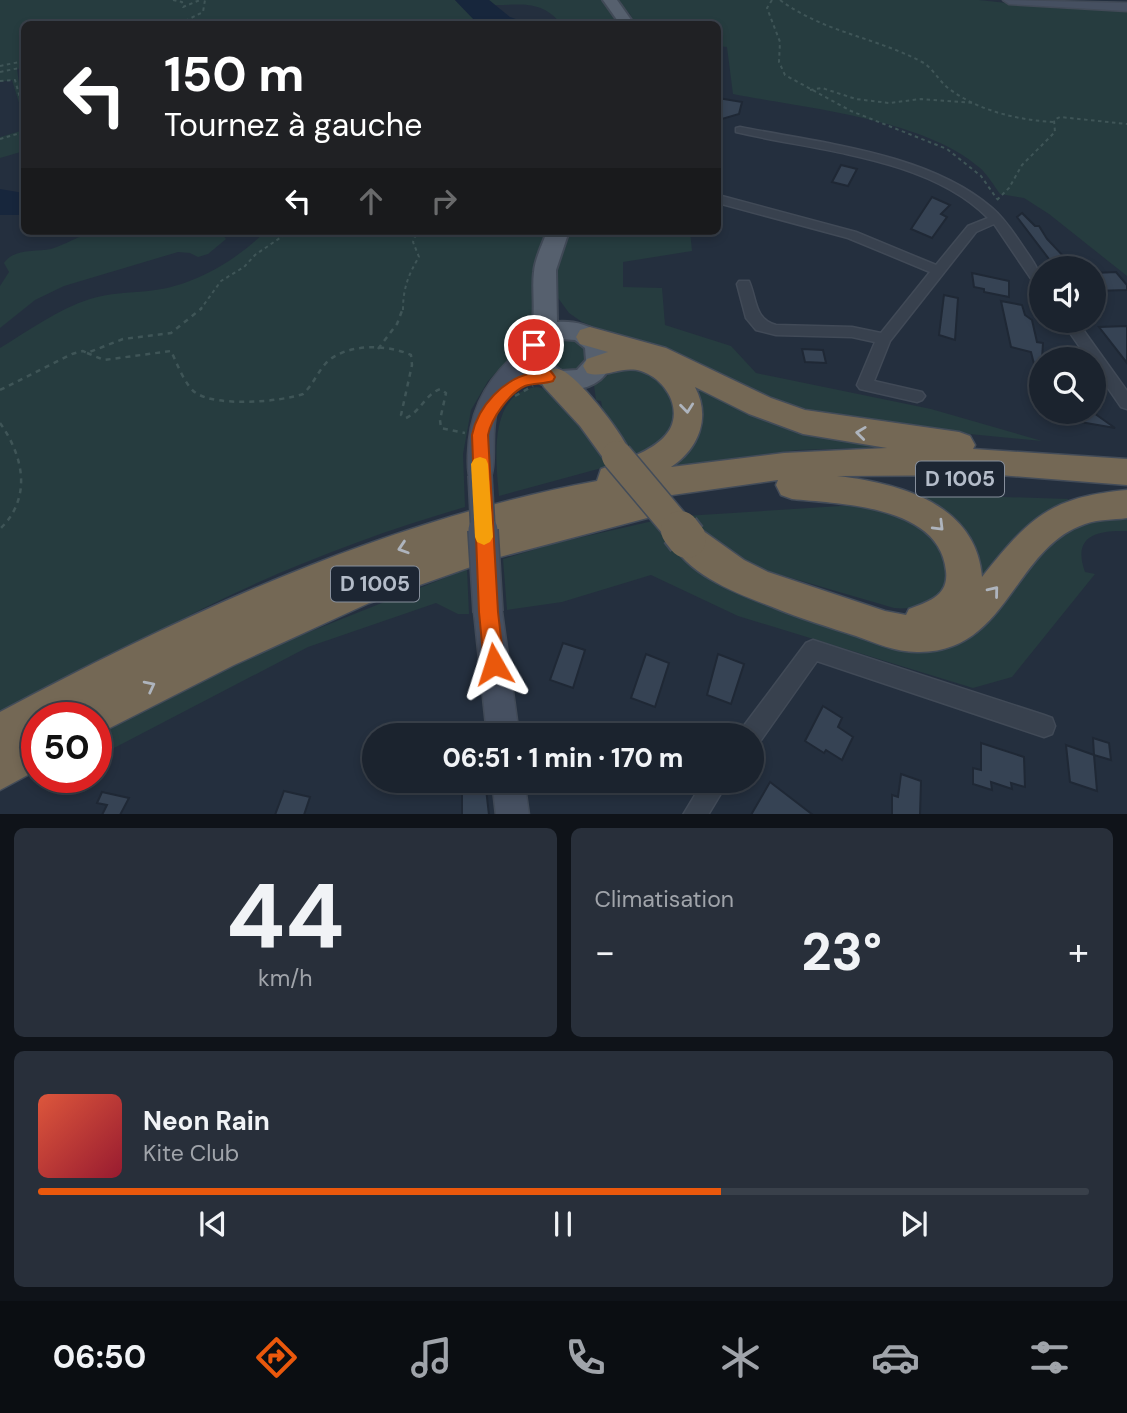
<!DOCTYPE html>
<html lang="fr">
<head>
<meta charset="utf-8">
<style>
  :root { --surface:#1b232e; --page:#282f3a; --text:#f1f3f6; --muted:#a0a4aa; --line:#39404a; --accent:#ea580c }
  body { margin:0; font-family:"DM Sans",sans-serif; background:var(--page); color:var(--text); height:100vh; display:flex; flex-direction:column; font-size:26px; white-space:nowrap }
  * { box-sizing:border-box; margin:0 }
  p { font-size:23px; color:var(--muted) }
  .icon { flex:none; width:38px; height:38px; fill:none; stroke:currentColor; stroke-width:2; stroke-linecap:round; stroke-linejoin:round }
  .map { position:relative; height:814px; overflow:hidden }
  .sheet { display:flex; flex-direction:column; gap:14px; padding:14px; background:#0f1319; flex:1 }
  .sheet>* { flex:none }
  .hud { position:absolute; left:21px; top:21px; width:700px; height:214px; border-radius:10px; box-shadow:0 4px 10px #0003,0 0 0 2px var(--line); background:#202124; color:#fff; overflow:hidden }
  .controls { position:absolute; left:1029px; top:256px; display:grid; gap:14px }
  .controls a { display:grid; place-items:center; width:77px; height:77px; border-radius:50%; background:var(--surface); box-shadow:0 4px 10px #0003,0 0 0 2px var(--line); font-size:35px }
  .speed { position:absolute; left:21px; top:702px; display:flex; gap:14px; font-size:35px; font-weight:700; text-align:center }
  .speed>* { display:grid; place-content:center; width:91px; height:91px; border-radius:50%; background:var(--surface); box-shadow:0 4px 10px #0003,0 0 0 2px var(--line); line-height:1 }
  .speed .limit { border:10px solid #d22; background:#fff; color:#111 }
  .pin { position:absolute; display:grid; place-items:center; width:60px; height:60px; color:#fff; margin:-30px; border:4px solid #fff; border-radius:50%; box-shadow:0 2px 7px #0007 }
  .me { position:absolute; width:77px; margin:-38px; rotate:354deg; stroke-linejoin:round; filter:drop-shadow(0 0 5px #0008) }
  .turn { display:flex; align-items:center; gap:24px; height:147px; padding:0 28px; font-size:32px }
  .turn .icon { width:91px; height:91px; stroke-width:2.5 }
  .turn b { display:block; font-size:49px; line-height:60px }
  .lanes { display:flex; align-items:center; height:66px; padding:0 28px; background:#0003; justify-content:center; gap:35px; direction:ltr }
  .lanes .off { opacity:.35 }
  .big { font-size:52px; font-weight:800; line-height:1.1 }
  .sheet .card { flex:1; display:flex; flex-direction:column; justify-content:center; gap:10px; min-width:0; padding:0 24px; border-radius:10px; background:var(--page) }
  .sheet .dial { align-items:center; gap:0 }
  .dial b { font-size:91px; line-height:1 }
  .song { display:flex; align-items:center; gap:21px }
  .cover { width:84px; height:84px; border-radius:10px; background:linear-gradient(135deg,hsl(10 70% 55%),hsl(350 70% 35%)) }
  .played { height:7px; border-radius:4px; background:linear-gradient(90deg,var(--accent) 65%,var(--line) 65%) }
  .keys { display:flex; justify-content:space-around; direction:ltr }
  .heat { display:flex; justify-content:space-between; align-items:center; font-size:38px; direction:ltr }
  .sheet .tiles { flex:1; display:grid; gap:14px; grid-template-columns:1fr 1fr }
  .card:last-child { grid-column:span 2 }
  .trip { position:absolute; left:362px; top:723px; width:402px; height:70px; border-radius:35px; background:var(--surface); box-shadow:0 4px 10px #0003,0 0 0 2px var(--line); font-weight:800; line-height:70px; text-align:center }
  .dock { display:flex; height:112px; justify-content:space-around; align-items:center; background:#0b0e12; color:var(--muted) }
  .dock .icon { width:49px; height:49px }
  .dock .on { color:var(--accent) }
  .dock b { font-size:32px; color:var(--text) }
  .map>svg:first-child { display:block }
</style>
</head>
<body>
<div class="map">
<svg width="1127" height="815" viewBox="0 0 1127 815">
  <rect width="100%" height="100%" fill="#242f3e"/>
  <g fill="#263c3f">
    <path d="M 0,0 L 455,0 L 478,24 L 24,24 L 24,68 L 17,69 L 24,119 L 12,80 L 0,82 Z"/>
    <path d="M 489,0 L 604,0 L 620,24 L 561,24 C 542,0 521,5 495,5 Z"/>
    <path d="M 615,0 L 979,0 L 1054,8 L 1127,11 L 1127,276 L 1049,214 L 1024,198 L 1000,194 C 994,186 988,175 980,168 C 925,119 805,108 733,94 L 727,47 L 718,46 L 718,24 L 635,24 L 630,14 Z"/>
    <path d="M 24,130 L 24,151 L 0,158 L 0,137 Z"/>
    <path d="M 81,231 L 221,233 L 226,239 L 208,254 L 198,257 L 190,253 L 178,252 L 64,286 L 35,300 L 0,328 L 0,286 L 9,272 L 4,263 C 14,248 36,252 51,249 C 61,246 72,240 82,236 Z"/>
    <path d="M 266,231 L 549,231 L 535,274 L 531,328 L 515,353 L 488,381 L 471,410 L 463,454 L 465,507 C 386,530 307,559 231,595 C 152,632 77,678 0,719 L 0,348 C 28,331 58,309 90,299 C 110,293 127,293 148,291 C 192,287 234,262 266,231 Z"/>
    <path d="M 571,231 L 690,231 L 692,251 L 623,262 L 623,287 L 662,288 L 665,325 L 731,346 L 756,373 L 931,409 L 1042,441 L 856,423 L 806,413 L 582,322 L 569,313 L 553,291 L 554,280 Z"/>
    <path d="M 575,337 L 591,354 L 578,372 L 555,372 L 540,351 L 553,338 Z"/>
    <path d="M 620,364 L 654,375 L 674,399 L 675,418 L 666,437 L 634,458 L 603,412 L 601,401 L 596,400 L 594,385 L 607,376 L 612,366 Z"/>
    <path d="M 686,383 L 752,407 L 929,446 L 798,450 L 659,468 Z"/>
    <path d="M 537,387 C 562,390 593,447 609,466 L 499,496 C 496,461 487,393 537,387 Z"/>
    <path d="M 908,494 L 1069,499 L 1044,518 L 985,585 Z"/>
    <path d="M 840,506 C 869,506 883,508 909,521 C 915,524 924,526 928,531 C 964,568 947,613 894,608 L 753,567 L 732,558 L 685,516 Z"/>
    <path d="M 1127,514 L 1127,531 C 1096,530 1072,536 1085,572 L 1095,574 L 1012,677 L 973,688 L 738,616 L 651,575 L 562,602 L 507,610 L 503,559 L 556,543 L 653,521 L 917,652 C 993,650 1009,581 1058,538 C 1063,534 1068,527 1074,524 C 1088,517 1111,517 1127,514 Z"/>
    <path d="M 467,569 L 469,614 L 458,614 L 436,603 L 308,647 L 116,747 L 96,753 L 96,726 L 234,662 Z"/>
  </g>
  <g fill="#17263c">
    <path d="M 455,0 L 489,0 L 510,17 L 530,24 L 478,24 Z"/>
    <path d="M 0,189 L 24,193 L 24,215 L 0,215 Z"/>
  </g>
  <g fill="#364354" stroke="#1f2835" stroke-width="2">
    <path d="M 718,98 L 742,102 L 739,114 L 722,119 L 718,116 Z"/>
    <path d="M 841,165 L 857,169 L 848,186 L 832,182 Z"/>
    <path d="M 932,197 L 950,205 L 941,214 L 947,217 L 932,238 L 911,229 Z"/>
    <path d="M 1022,213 L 1035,226 L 1039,226 L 1047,239 L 1068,261 L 1052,263 L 1017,217 Z"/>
    <path d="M 1116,272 L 1127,285 L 1127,290 L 1094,291 L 1094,273 Z"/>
    <path d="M 972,273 L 1009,281 L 1009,297 L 984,292 L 984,289 L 974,287 Z"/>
    <path d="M 944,295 L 958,298 L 955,340 L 939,335 Z"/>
    <path d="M 1001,301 L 1022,305 L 1025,315 L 1032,320 L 1037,342 L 1043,343 L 1041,375 L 1037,376 L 1031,352 L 1011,347 Z"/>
    <path d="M 1127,326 L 1127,363 L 1099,327 Z"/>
    <path d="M 802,349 L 823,350 L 826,363 L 805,362 Z"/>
    <path d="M 1058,411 L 1091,411 L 1115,428 L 1057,418 Z"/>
    <path d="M 563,643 L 585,650 L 573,688 L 550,680 Z"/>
    <path d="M 646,654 L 669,663 L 655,707 L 631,698 Z"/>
    <path d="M 718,654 L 744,664 L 731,704 L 707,695 Z"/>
    <path d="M 823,706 L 842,718 L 838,727 L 853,737 L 842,760 L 826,750 L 824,753 L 805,741 Z"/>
    <path d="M 1093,738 L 1109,743 L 1111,760 L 1094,755 Z"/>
    <path d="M 981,743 L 1024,757 L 1025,787 L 1011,783 L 1012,789 L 991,782 L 992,790 L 973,784 L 973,768 L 981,770 Z"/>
    <path d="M 1066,745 L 1094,755 L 1097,791 L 1070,782 Z"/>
    <path d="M 901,774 L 921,781 L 920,815 L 892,815 L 892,795 L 898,797 Z"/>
    <path d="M 462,780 L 485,780 L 489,815 L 462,815 Z"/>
    <path d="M 770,782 L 813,815 L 751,815 Z"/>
    <path d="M 284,791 L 310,797 L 304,815 L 275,815 Z"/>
    <path d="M 102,792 L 129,798 L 120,815 L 102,815 L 107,805 L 97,803 Z"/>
  </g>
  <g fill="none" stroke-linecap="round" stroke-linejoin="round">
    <g stroke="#414a57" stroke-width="3">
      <g id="street">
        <path d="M 740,127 C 820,143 929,153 992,208 C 1004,218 1013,232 1022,245 C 1032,260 1041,270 1041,287 L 1036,286 L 994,224 L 976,232 L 890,341 L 874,381 L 922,392 L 925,396 L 922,400 L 917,402 L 860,389 L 857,385 L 875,342 L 852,337 L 776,335 L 756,330 L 746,318 L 737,284 L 739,281 L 749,281 C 757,299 754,319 776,325 L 852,327 L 881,333 L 930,272 L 848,238 L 718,203 L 718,195 L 856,232 L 936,265 L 968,226 L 988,218 C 928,157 815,151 736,132 L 736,128 Z"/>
        <path d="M 1061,320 L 1076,320 L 1127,391 L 1127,409 L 1121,407 L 1094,368 L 1094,359 L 1088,359 Z"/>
        <path d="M 813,640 L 1044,715 L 1052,718 L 1055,726 L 1052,734 L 1044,737 L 817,661 L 759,743 L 752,745 L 752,735 L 740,735 L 743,727 L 806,643 Z"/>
        <path d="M 704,780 L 729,780 L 708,815 L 683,815 Z"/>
      </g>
    </g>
    <g stroke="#414a57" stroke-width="3">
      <g id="secondary">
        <path d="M 1003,0 L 1127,3 L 1127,11 L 1009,4 Z"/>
        <path d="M 532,341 L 540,344 L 543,349 C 530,372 505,385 497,411 C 490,433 498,464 489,482 L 480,485 L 471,482 C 467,473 468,465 468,455 C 469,415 482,386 511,358 C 518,351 523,344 532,341 Z"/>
        <path d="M 488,599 L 498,603 L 502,612 L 519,735 L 487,735 L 474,612 L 478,603 Z"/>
        <path d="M 492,780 L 524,780 L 529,815 L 496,815 Z"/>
      </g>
    </g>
    <g stroke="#414a57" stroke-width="4">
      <g id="primary">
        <path d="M 603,0 L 617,0 L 634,24 L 620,24 Z"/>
        <path d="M 547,231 L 569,231 L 556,270 L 557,322 C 574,321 588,324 602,335 C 609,340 609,345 610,354 C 616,398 533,403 521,360 C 516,344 531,335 533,320 C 535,304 532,288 534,272 C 535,258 543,244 547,231 ZM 561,339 L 575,340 L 585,348 L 586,360 L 577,370 L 561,371 L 545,358 L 544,349 L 548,344 Z"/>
      </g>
    </g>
    <g stroke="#434c59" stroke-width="3">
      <path id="highway" d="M 590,327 L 666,348 L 771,398 L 805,410 L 959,432 L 970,436 L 975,445 L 973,449 L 1127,459 L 1127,485 L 999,475 L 837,476 C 898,483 976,503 982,577 C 1029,518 1050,497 1127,490 L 1127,518 C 1113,520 1098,519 1085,524 C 1013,548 1008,654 917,652 C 895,652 876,643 856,636 C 829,627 801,619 775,608 C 739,594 687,576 670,539 L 675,528 L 687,524 L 699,528 L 744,560 L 768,572 L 885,611 L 906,615 L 909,609 C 928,602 949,596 946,571 C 940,505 840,504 792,499 L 781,495 L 776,485 L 778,480 L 651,498 L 656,507 L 651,517 L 496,558 L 369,603 L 234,665 L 96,735 L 96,718 L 37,718 L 37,770 L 0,790 L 0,712 C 187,612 387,520 597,481 L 601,469 L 609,466 L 580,426 L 544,387 L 540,379 L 544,371 C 551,369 557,367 565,372 C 584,384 625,436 632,457 C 646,451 664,442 671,427 C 681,404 663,378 641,371 C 622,365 605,379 587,373 L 583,366 L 587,359 L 608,352 L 580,344 L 576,337 L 580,330 ZM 695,387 L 749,414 L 803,434 L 887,448 L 784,453 L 671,467 C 699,449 711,417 695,387 Z"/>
    </g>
    <g stroke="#3f5557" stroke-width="2" stroke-dasharray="3.5 3.5" stroke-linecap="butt">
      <path d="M 173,0 L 182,2 L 183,7 L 200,0"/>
      <path d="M 772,0 L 767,8 L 780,42 L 779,62 L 785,75 L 851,111 L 947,149 L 981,176 L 997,199"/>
      <path d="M 780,0 C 825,33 875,37 922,62 C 933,68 938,80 948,88 C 978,111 1018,120 1054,122"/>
      <path d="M 179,24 L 203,12 L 205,0"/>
      <path d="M 0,66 L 24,61"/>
      <path d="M 0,72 L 24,67"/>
      <path d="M 0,81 L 15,80 L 24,112"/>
      <path d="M 810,90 L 822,88 L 856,99 L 889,103 L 921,99 L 975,103"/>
      <path d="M 0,139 L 24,132"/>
      <path d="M 997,200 L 1009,188 L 1022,165 L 1055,132 L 1054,120 L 1060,117 L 1127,124"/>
      <path d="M 391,231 L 415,234"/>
      <path d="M 200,310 L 221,281 L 244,267 L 255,255 L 290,231"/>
      <path d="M 403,310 C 403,289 408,275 419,257 L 413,242 L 417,231"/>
    </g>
    <g stroke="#3f5557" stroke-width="2.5" stroke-dasharray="5 5" stroke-linecap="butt">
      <path d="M 378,349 L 397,324 L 403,308"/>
      <path d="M 87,353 L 104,360 L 171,351 C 177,363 185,386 196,393 C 217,407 279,402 303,394 C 313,385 317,373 326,363 C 346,343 387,344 411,355 L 412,365 L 401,415 L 406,418 C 421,411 425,395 440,389 L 446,393 L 440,420 L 441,428 L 465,433"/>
      <path d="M 0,390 L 72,354 L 83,351 L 87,353 L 123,339 L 171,333 L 202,308"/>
      <path d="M 515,396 L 533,386"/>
      <path d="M 0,423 C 24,457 32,498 0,529"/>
    </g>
    <use href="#street" fill="#38414e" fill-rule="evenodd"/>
    <use href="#secondary" fill="#465061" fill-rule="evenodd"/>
    <use href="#primary" fill="#56606e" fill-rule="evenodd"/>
    <use href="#highway" fill="#746855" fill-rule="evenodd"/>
    <g stroke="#414a57" stroke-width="26" stroke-linecap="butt">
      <path id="secondary-bridge-far1" d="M 480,475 L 483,532"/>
    </g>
    <g stroke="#414a57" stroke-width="32" stroke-linecap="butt">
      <path id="secondary-bridge" d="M 483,530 L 488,612"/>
    </g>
    <g stroke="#434c59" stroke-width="33" stroke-linecap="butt">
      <path id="highway-bridge-far1" d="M 617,456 L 681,532"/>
    </g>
    <g stroke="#434c59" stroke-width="42" stroke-linecap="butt">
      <path id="highway-bridge" d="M 680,530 L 687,539"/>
    </g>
    <use href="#secondary-bridge-far1" stroke="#465061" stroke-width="23"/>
    <use href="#secondary-bridge" stroke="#465061" stroke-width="29"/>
    <use href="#highway-bridge-far1" stroke="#746855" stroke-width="30"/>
    <use href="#highway-bridge" stroke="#746855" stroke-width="38"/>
  </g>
  <defs><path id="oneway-chevron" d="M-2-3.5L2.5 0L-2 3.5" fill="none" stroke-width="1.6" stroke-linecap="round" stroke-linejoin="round" transform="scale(1.75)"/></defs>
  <g stroke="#aeb4bd">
    <use href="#oneway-chevron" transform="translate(687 408) rotate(84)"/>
    <use href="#oneway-chevron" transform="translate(861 433) rotate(-173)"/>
    <use href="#oneway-chevron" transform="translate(939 526) rotate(45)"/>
    <use href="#oneway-chevron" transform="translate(403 548) rotate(162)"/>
    <use href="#oneway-chevron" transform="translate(994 591) rotate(-51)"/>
    <use href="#oneway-chevron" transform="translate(150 686) rotate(-27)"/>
  </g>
  <path fill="#ea580c" stroke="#983908" stroke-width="2" d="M 534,340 L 541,345 C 535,362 547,364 555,377 L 553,381 C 544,384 533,383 525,386 C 509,393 491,419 488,435 L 498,612 L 504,664 L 501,671 L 494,674 L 487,671 L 484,664 L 479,612 L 472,435 C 478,406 504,378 533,373 C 523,364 522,353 528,341 Z"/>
  <path fill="#f59e0b" d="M 480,457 L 486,459 L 488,464 L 493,537 L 490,542 L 484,545 L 477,542 L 475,537 L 471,464 L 474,459 Z"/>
  <g text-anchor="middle" stroke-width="7" stroke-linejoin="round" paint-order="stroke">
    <g fill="#1d2633" stroke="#878f9c" stroke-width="2">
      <rect x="916" y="461.5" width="88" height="35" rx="5"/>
      <rect x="331" y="566.5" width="88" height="35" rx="5"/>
    </g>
    <g font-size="21" font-weight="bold" fill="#b4bcc9">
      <text x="960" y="486">D 1005</text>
      <text x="375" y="591">D 1005</text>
    </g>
  </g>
</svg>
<div class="controls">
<a><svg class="icon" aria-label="sound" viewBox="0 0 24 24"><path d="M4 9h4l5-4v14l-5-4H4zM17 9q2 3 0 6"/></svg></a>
<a><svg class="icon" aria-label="search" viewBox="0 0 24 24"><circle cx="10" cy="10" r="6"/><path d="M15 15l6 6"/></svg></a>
</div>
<div class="speed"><div class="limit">50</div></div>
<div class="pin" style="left:534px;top:345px;background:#d93025"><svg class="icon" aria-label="arrive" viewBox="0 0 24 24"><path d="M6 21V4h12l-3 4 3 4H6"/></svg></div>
<svg class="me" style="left:494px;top:664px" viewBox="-20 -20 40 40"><path d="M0-17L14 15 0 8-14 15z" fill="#ea580c" stroke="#fff" stroke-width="4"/></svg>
<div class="trip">06:51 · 1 min · 170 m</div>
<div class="hud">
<div class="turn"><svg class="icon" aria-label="left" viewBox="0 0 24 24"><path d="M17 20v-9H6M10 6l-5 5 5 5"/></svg><div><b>150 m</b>Tournez à gauche</div></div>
<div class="lanes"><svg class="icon" aria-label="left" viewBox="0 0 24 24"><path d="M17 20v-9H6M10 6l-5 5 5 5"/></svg><svg class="icon off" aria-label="ahead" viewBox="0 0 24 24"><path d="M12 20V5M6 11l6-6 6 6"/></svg><svg class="icon off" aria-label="right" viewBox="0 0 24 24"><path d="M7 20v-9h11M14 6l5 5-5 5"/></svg></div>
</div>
</div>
<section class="sheet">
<div class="tiles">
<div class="card dial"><b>44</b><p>km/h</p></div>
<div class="card"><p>Climatisation</p>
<div class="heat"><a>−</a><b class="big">23°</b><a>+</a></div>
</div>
<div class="card">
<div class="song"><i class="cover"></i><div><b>Neon Rain</b><p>Kite Club</p></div></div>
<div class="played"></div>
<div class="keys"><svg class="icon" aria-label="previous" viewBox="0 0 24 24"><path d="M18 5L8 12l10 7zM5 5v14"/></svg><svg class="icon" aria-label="pause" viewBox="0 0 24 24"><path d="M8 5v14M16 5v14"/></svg><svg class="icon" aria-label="next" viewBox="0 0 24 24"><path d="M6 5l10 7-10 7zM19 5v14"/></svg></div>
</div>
</div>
</section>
<nav class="dock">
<b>06:50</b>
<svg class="icon on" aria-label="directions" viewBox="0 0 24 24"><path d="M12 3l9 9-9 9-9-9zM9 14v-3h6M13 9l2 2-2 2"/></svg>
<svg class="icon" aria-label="music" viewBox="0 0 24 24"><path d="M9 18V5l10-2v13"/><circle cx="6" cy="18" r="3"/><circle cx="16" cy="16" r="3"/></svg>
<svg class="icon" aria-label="phone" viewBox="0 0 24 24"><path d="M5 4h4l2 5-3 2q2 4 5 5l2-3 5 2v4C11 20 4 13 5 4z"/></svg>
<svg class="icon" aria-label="climate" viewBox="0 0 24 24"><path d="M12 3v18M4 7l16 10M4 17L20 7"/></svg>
<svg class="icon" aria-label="car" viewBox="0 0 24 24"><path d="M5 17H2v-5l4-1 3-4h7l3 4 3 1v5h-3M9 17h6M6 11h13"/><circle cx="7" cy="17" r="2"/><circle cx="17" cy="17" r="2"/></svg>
<svg class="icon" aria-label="filters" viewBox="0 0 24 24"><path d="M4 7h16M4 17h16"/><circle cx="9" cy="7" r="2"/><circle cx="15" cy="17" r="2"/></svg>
</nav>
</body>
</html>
